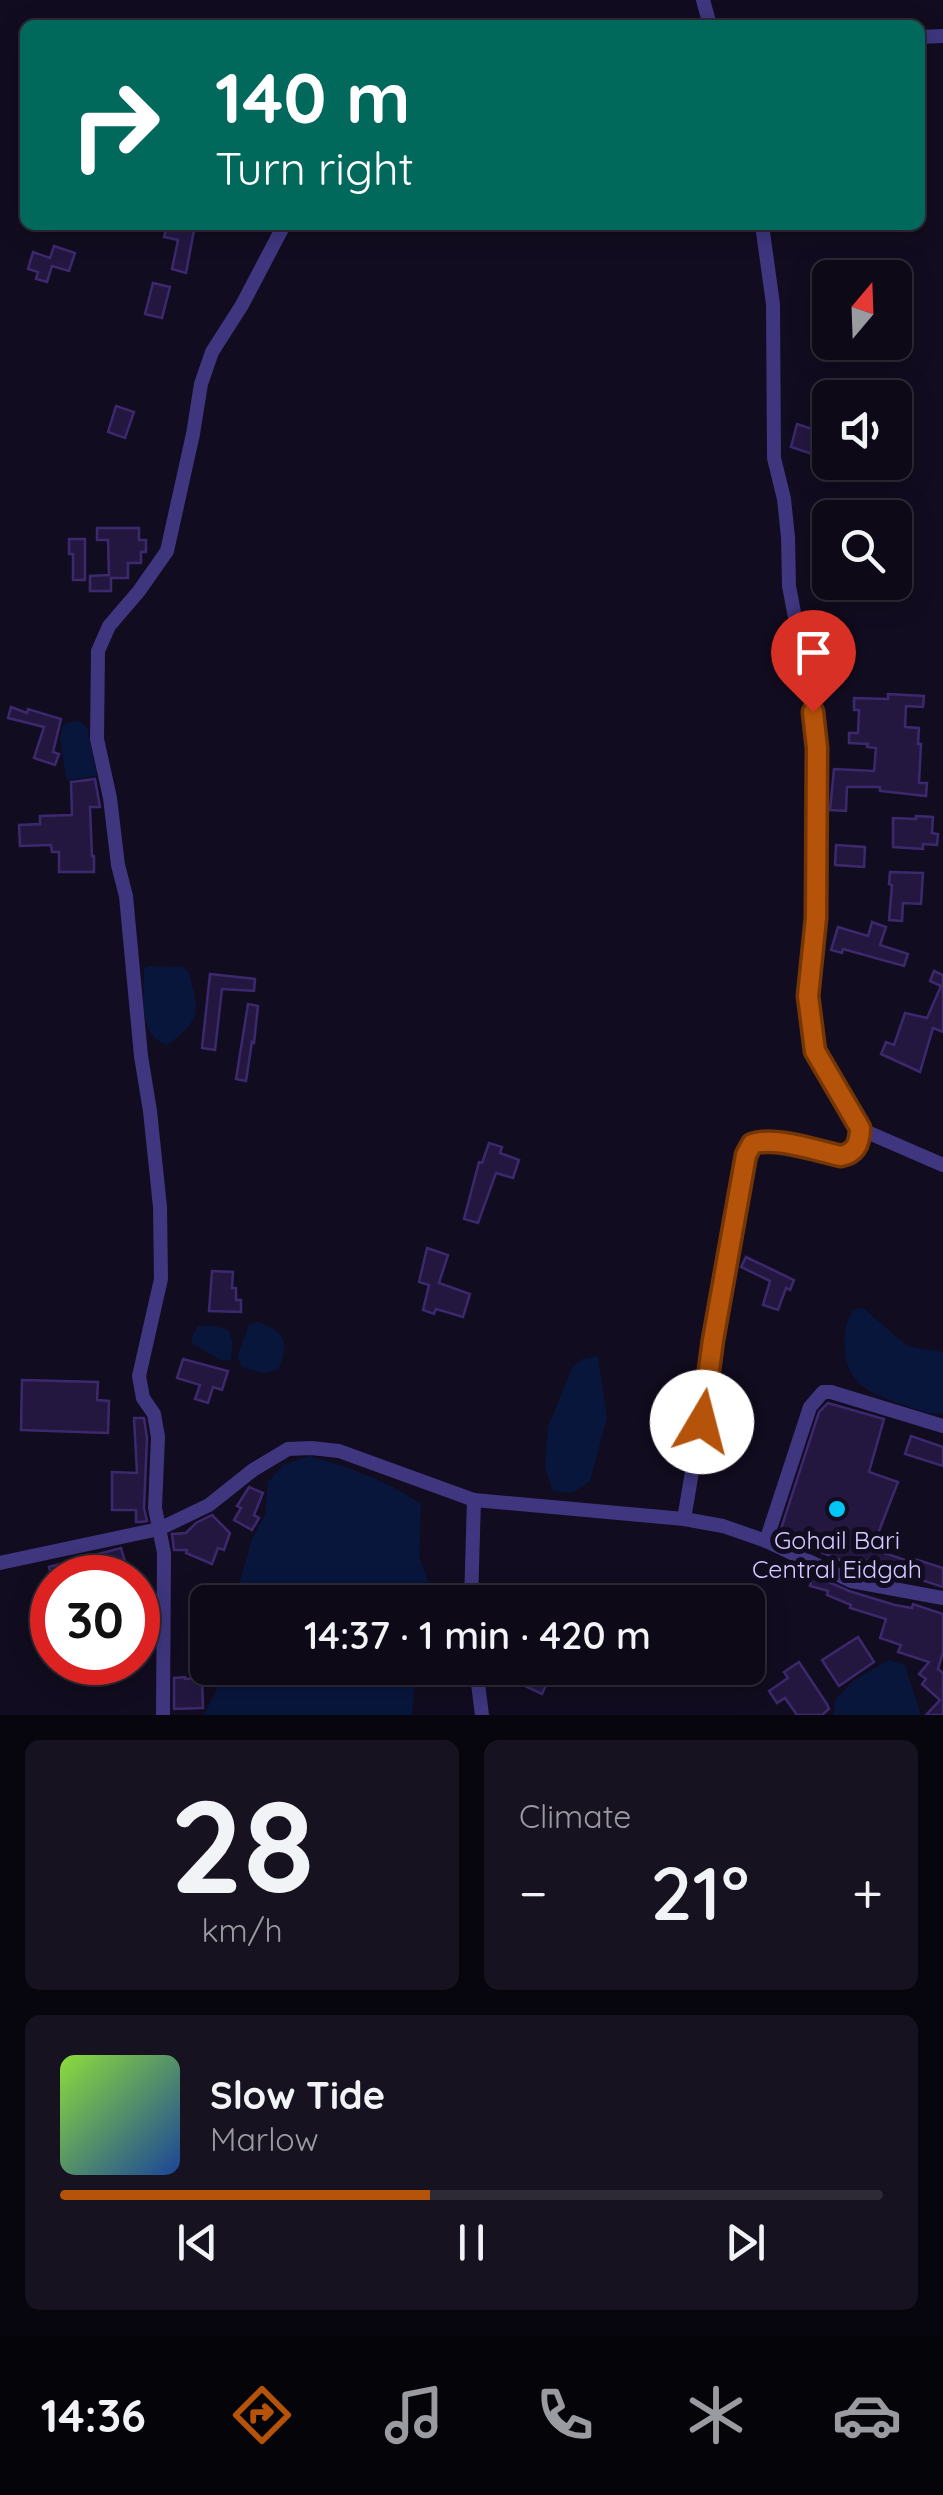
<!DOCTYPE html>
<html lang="en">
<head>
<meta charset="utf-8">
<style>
  :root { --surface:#0d0917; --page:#161220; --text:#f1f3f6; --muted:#9a9aa1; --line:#2d2a36; --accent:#b45309 }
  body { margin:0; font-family:Quicksand,sans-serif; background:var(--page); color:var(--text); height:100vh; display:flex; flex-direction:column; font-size:38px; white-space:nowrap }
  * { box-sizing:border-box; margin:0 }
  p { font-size:32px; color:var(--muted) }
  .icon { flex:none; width:55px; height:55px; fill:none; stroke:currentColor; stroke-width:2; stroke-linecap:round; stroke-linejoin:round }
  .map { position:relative; height:1715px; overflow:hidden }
  .drawer { display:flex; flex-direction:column; gap:25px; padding:25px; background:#07050d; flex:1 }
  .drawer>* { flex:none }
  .guide { position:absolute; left:20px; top:20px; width:905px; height:210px; border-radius:15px; box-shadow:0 5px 25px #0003,0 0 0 2px var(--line); background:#00695c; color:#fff; overflow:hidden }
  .needle { width:65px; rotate:19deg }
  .controls { position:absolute; left:812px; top:260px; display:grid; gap:20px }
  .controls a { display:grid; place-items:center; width:100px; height:100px; border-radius:15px; background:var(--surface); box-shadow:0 5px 25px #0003,0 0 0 2px var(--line); font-size:50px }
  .speed { position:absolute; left:30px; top:1555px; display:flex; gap:20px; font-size:50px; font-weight:700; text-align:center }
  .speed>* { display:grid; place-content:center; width:130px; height:130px; border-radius:50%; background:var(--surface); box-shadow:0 5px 25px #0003,0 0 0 2px var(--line); line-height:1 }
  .speed .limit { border:15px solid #d22; background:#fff; color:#111 }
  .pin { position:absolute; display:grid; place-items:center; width:85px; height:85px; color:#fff; margin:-102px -42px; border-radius:50% 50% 50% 0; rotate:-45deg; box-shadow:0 0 10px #0007 }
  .pin .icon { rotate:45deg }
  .me { position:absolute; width:110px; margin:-55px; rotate:8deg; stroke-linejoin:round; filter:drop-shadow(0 0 8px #0008) }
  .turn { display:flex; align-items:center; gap:35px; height:210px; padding:0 30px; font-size:45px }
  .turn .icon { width:130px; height:130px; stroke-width:2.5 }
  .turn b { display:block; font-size:70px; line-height:85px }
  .big { font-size:75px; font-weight:600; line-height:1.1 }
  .drawer .card { flex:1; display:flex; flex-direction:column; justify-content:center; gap:15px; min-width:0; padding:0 35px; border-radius:15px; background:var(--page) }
  .drawer .dial { align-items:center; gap:0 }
  .dial b { font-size:130px; line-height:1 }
  .song { display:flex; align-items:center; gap:30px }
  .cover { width:120px; height:120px; border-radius:15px; background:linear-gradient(135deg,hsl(90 70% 55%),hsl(220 70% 35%)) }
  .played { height:10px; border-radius:5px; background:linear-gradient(90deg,var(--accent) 45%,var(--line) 45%) }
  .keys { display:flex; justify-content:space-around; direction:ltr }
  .heat { display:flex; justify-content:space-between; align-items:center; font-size:55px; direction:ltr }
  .drawer .tiles { flex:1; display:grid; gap:25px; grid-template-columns:1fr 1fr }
  .card:last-child { grid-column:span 2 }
  .trip { position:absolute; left:190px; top:1585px; width:575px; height:100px; border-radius:15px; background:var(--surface); box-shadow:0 5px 25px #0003,0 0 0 2px var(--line); font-weight:600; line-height:100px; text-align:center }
  .tabs { display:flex; height:160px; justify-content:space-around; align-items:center; background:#050409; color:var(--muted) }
  .tabs .icon { width:70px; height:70px }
  .tabs .on { color:var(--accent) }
  .tabs b { font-size:45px; color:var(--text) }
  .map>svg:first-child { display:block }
</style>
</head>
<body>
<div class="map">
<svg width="943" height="1715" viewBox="0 0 943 1715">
  <rect width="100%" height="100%" fill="#110c1f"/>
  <g fill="#08163c">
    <path d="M 74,721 L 81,722 L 87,727 L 97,776 L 68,780 L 66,777 L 60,740 L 63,725 Z"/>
    <path d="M 147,966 L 182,967 L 188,971 C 200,1010 202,1020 167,1045 C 137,1036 144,995 144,970 Z"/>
    <path d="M 863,1308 L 907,1346 L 943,1352 L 943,1414 C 930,1414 916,1410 904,1405 C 874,1395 846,1385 845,1349 C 844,1333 845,1324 853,1310 Z"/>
    <path d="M 257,1322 C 286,1331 290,1343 278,1370 L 262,1373 L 242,1367 L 237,1358 L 249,1324 Z"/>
    <path d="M 198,1326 L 216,1326 L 228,1330 L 233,1342 L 231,1360 L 221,1360 L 193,1344 L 191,1338 Z"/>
    <path d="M 598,1356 L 607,1418 L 590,1481 L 572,1493 L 553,1491 L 545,1467 L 548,1427 L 572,1368 L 582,1359 Z"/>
    <path d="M 310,1456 C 349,1467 387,1481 421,1504 L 419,1556 L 431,1588 L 428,1602 L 234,1602 L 252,1539 L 265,1514 L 268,1482 L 284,1464 Z"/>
    <path d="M 889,1660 L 905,1665 L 921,1715 L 833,1715 L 836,1699 L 854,1680 Z"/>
    <path d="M 220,1668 L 416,1668 L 412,1715 L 204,1715 L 216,1691 Z"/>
  </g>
  <g fill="#231740" stroke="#3c296d" stroke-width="2.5">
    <path d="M 167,225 L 195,225 L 186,273 L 172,269 L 178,240 L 164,237 Z"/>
    <path d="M 54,246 L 75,253 L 69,271 L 52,266 L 47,282 L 36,279 L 38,272 L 28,269 L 33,252 L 50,258 Z"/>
    <path d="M 153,283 L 170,287 L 162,318 L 145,314 Z"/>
    <path d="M 116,406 L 134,412 L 125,438 L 108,432 Z"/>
    <path d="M 797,424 L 830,435 L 830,460 L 791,447 Z"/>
    <path d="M 97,528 L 139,528 L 139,540 L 146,540 L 146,552 L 141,552 L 141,563 L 128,563 L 128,578 L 111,578 L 111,591 L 90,591 L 90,576 L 109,575 L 108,540 L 97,540 Z"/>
    <path d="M 69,539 L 85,539 L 85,580 L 73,580 L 73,554 L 69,554 Z"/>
    <path d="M 888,694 L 924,696 L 923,707 L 906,706 L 905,727 L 919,728 L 918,744 L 921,744 L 919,783 L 927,783 L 926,796 L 880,791 L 880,787 L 847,787 L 846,811 L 830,810 L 834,769 L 874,771 L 876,748 L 867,747 L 868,744 L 849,743 L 849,733 L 858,733 L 859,710 L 854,710 L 854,698 L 888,699 Z"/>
    <path d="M 11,707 L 27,713 L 28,709 L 61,719 L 53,752 L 59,754 L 55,765 L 34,758 L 44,727 L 8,718 Z"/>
    <path d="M 95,779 L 100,807 L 90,807 L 92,856 L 94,856 L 94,872 L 59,872 L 59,852 L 52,852 L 51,845 L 20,846 L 19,825 L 40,824 L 40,816 L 72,815 L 71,782 Z"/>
    <path d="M 916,816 L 933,817 L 932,833 L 938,834 L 937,845 L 923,844 L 923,849 L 893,847 L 893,818 L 916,819 Z"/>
    <path d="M 836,845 L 865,847 L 864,867 L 835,865 Z"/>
    <path d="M 890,872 L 923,873 L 921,904 L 903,903 L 902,921 L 889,920 L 892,885 L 889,884 Z"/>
    <path d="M 872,922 L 886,927 L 880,945 L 908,954 L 904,966 L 843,949 L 842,953 L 831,950 L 838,927 L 868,936 Z"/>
    <path d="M 934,971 L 943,975 L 943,1032 L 933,1028 L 920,1072 L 881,1054 L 886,1042 L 894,1045 L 905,1013 L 927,1018 L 941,986 L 930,981 Z"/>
    <path d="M 210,974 L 255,979 L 254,991 L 222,989 L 215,1050 L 202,1048 Z"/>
    <path d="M 248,1004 L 258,1006 L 254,1043 L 252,1042 L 246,1081 L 236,1079 Z"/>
    <path d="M 489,1143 L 502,1147 L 500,1153 L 519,1160 L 513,1178 L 496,1173 L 478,1223 L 464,1219 L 479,1162 L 482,1163 Z"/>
    <path d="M 427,1248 L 448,1255 L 439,1283 L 470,1294 L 463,1317 L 436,1309 L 434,1314 L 423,1310 L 429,1285 L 419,1282 Z"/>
    <path d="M 746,1257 L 794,1280 L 790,1290 L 786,1288 L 778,1310 L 763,1305 L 770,1281 L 741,1267 Z"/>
    <path d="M 212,1271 L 233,1272 L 232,1288 L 236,1288 L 236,1300 L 241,1300 L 241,1312 L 209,1311 Z"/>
    <path d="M 183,1359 L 228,1371 L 222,1390 L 213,1387 L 208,1403 L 195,1399 L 200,1385 L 177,1378 Z"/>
    <path d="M 22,1380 L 98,1382 L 97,1400 L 109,1401 L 108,1433 L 21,1430 Z"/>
    <path d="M 828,1403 L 884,1419 L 869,1472 L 898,1482 L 872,1549 L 914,1563 L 915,1559 L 943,1568 L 943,1587 L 894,1571 L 893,1575 L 866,1566 L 864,1570 L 779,1535 L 819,1412 Z"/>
    <path d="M 134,1418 L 144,1418 L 147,1438 L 144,1508 L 147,1521 L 141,1522 L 136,1522 L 136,1510 L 112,1510 L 112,1472 L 137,1473 Z"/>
    <path d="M 911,1436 L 943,1447 L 943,1466 L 905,1454 Z"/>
    <path d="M 249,1487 L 263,1493 L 254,1515 L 259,1518 L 252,1530 L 234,1520 L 241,1508 L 237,1506 Z"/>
    <path d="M 212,1515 L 230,1533 L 224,1550 L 218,1548 L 212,1564 L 186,1553 L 187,1550 L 174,1550 L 172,1534 L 186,1533 L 196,1523 Z"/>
    <path d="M 121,1548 L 127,1568 L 89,1578 L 52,1578 L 49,1567 Z"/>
    <path d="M 813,1575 L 849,1591 L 895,1605 L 912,1608 L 913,1604 L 943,1614 L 943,1652 L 938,1669 L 943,1673 L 943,1715 L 926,1715 L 940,1700 L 922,1684 L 926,1679 L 919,1674 L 929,1662 L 898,1652 L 901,1645 L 880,1638 L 886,1619 L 850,1608 L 851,1605 L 827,1595 L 828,1591 L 810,1586 Z"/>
    <path d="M 858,1637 L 874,1662 L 839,1686 L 822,1660 Z"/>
    <path d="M 799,1662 L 827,1704 L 829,1709 L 822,1715 L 797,1715 L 785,1698 L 777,1703 L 769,1691 L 788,1678 L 784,1672 Z"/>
    <path d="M 487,1668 L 536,1668 L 551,1674 L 542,1694 Z"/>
    <path d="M 185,1677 L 185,1679 L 202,1678 L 203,1708 L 174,1709 L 174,1678 Z"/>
  </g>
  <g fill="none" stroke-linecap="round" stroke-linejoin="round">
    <g stroke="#3f367f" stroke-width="14">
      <path d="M 703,0 L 710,25"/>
      <path d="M 920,37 L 943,36"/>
      <path d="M 762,225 L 773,304 L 774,458 L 784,499 L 788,537 L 789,586 L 813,712 L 817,748 L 816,917 L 808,996 L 815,1051 L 860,1129 L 943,1165"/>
      <path d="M 684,1519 L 746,1155 L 752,1143 L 760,1141 L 841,1156 L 850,1154 L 857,1147 L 860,1129"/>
      <path d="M 766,1541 L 810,1407 L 823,1392 L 831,1392 L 943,1426"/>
      <path d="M 0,1563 L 159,1529 L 209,1505 L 253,1470 L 288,1449 L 311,1448 L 339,1451 L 474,1500 L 684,1519 L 723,1526 L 766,1541 L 851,1581 L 943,1598"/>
      <path d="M 471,1602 L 474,1500"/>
      <path d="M 476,1668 L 482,1715"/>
      <path d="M 163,1715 L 164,1553 L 155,1508 L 158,1437 L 154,1414 L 143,1398 L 139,1376 L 161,1279 L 160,1207 L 150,1111 L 141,1056 L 126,896 L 118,865 L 110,798 L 97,739 L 98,651 L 109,626 L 139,591 L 167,551 L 193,434 L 201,384 L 212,352 L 242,305 L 284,225"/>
    </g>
  </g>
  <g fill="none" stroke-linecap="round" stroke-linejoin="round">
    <g stroke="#753606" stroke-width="25">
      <path id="route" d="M 702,1422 L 713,1340 L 746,1155 L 752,1144 C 775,1136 817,1151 841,1156 C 856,1153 860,1143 860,1128 L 815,1051 L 808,996 L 816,918 L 817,748 L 813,712"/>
    </g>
    <use href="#route" stroke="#b45309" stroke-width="18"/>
  </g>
  <circle fill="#00c7f5" stroke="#110c1f" stroke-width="4" cx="837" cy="1509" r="10"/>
  <g text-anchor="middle" stroke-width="10" stroke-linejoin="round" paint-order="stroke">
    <g font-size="25" fill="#d4caff" stroke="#110c1f">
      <text x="837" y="1549">Gohail Bari<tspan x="837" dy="29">Central Eidgah</tspan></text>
    </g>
  </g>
</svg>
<div class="controls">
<a><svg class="needle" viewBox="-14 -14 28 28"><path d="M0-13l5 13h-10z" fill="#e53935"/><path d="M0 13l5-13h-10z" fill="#9a9aa1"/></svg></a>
<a><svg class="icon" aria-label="sound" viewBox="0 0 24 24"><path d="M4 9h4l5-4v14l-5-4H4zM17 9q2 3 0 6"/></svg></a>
<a><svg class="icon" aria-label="search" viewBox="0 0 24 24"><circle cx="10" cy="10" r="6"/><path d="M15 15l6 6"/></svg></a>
</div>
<div class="speed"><div class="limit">30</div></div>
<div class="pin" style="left:813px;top:712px;background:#d93025"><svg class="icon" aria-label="arrive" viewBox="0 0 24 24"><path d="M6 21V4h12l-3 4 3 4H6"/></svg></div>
<svg class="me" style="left:702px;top:1422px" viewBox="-20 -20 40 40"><circle r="19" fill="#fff"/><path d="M0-13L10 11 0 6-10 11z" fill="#b45309"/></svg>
<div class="trip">14:37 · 1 min · 420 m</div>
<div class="guide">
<div class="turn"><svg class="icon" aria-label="right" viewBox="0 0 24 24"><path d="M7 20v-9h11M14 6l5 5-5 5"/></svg><div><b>140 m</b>Turn right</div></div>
</div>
</div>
<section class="drawer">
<div class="tiles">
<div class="card dial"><b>28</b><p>km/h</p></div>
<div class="card"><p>Climate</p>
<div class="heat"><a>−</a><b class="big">21°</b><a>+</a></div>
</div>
<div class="card">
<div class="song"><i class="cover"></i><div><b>Slow Tide</b><p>Marlow</p></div></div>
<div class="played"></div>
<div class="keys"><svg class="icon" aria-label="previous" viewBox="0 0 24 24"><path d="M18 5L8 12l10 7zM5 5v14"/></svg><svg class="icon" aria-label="pause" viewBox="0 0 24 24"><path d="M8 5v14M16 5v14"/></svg><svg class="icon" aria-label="next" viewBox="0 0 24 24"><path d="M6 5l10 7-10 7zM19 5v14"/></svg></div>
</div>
</div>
</section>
<nav class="tabs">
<b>14:36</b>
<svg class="icon on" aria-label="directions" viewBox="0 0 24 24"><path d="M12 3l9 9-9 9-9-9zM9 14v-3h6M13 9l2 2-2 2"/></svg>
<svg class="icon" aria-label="music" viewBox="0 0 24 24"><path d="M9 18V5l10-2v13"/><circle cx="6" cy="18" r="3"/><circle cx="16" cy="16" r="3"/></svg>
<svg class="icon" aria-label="phone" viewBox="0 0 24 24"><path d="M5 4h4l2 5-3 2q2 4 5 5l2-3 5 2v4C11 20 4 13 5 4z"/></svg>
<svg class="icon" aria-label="climate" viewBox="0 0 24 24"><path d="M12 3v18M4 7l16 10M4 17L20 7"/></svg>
<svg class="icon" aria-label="car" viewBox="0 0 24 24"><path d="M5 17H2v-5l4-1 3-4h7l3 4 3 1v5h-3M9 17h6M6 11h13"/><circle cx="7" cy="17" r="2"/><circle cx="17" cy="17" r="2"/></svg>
</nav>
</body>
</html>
